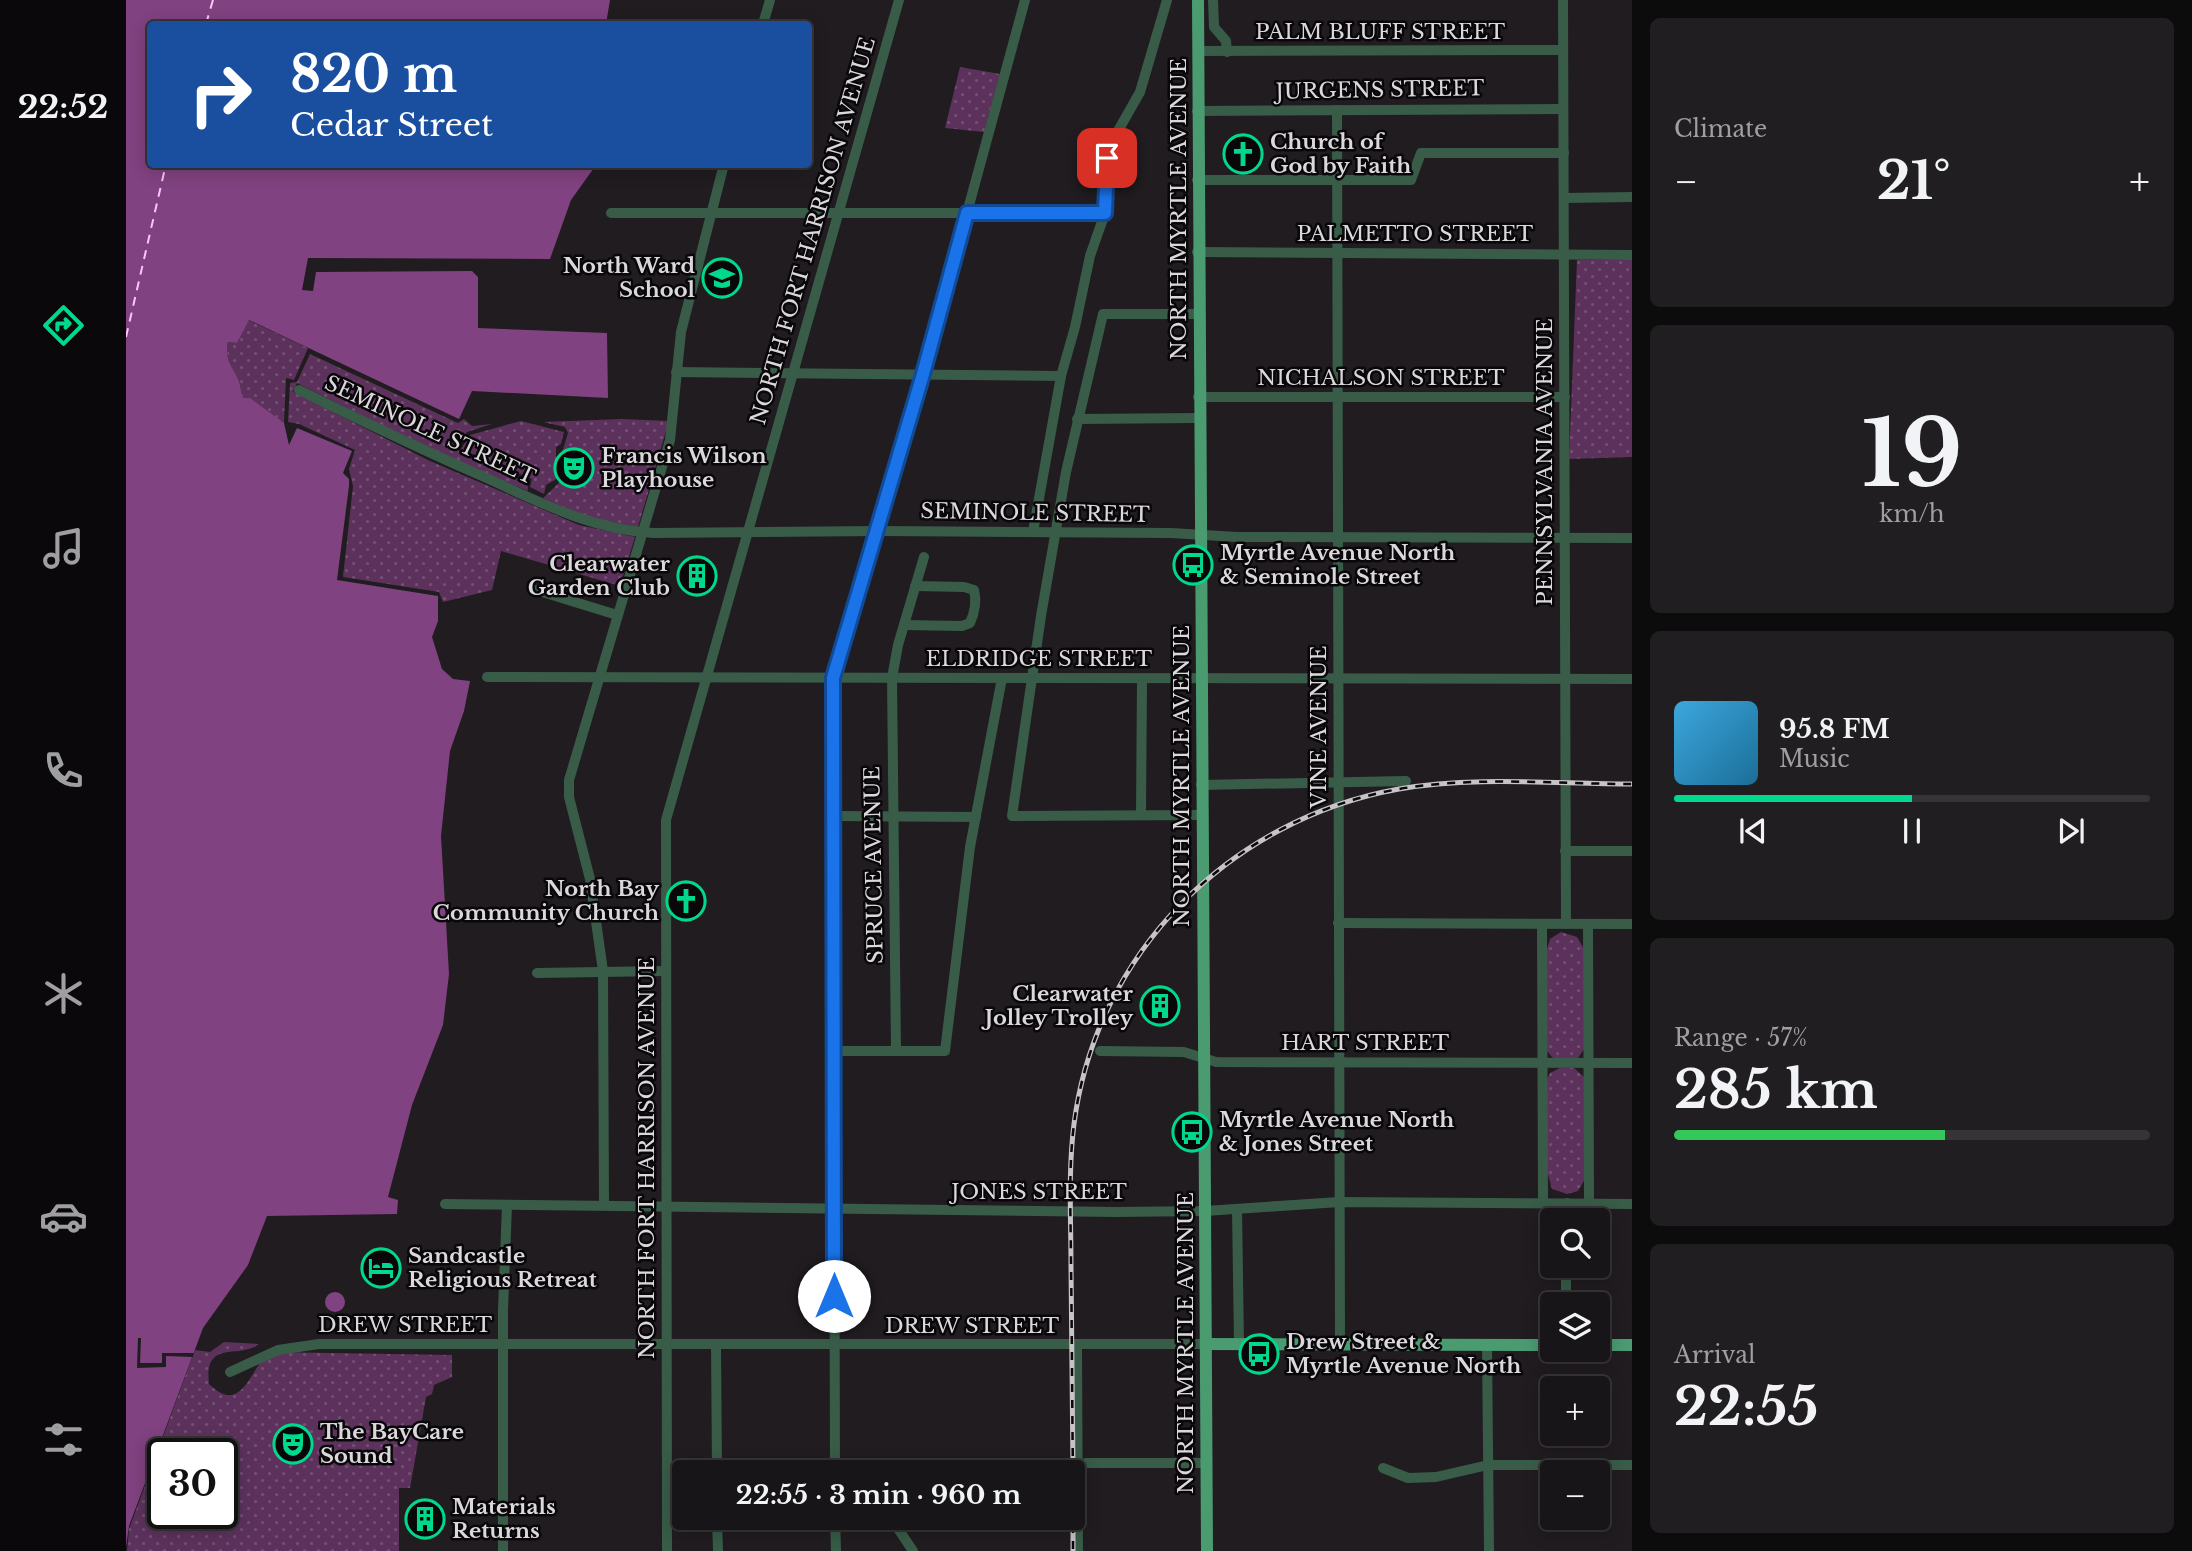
<!DOCTYPE html>
<html lang="en">
<head>
<meta charset="utf-8">
<style>
  :root { --surface:#181518; --page:#211e21; --text:#f1f3f6; --muted:#9f9fa2; --line:#363437; --accent:#00d98c }
  body { margin:0; font-family:"Libre Baskerville",serif; background:var(--page); color:var(--text); height:100vh; display:flex; flex-direction:column; font-size:26px; white-space:nowrap }
  * { box-sizing:border-box; margin:0 }
  p { font-size:23px; color:var(--muted) }
  .icon { flex:none; width:38px; height:38px; fill:none; stroke:currentColor; stroke-width:2; stroke-linecap:round; stroke-linejoin:round }
  .map { position:relative; flex:1; overflow:hidden }
  .side { display:flex; flex-direction:column; gap:18px; padding:18px; background:#0d0c0d; width:560px }
  .side>* { flex:none }
  .banner { position:absolute; left:21px; top:21px; width:665px; height:147px; border-radius:7px; box-shadow:0 4px 18px #0003,0 0 0 2px var(--line); background:#1a4fa0; color:#fff; overflow:hidden }
  .tools { position:absolute; left:1414px; top:1208px; display:grid; gap:14px }
  .tools a { display:grid; place-items:center; width:70px; height:70px; border-radius:7px; background:var(--surface); box-shadow:0 4px 18px #0003,0 0 0 2px var(--line); font-size:35px }
  .speed { position:absolute; left:21px; top:1438px; display:flex; gap:14px; font-size:35px; font-weight:700; text-align:center }
  .speed>* { display:grid; place-content:center; width:91px; height:91px; border-radius:50%; background:var(--surface); box-shadow:0 4px 18px #0003,0 0 0 2px var(--line); line-height:1 }
  .speed .limit { border:4px solid #111; border-radius:10px; background:#fff; color:#111 }
  .pin { position:absolute; display:grid; place-items:center; width:60px; height:60px; color:#fff; margin:-30px; border-radius:14px; box-shadow:0 4px 10px #0006 }
  .me { position:absolute; width:77px; margin:-38px; rotate:0deg; stroke-linejoin:round; filter:drop-shadow(0 0 5px #0008) }
  .turn { display:flex; align-items:center; gap:24px; height:147px; padding:0 28px; font-size:32px }
  .turn .icon { width:91px; height:91px; stroke-width:2.5 }
  .turn b { display:block; font-size:49px; line-height:60px }
  .big { font-size:52px; font-weight:800; line-height:1.1 }
  .side .tile { flex:1; display:flex; flex-direction:column; justify-content:center; gap:10px; min-width:0; padding:0 24px; border-radius:10px; background:var(--page) }
  .side .dial { align-items:center; gap:0 }
  .dial b { font-size:91px; line-height:1 }
  .song { display:flex; align-items:center; gap:21px }
  .cover { width:84px; height:84px; border-radius:10px; background:linear-gradient(135deg,hsl(200 70% 55%),hsl(200 70% 35%)) }
  .played { height:7px; border-radius:4px; background:linear-gradient(90deg,var(--accent) 50%,var(--line) 50%) }
  .keys { display:flex; justify-content:space-around; direction:ltr }
  .heat { display:flex; justify-content:space-between; align-items:center; font-size:38px; direction:ltr }
  .charge { height:10px; border-radius:5px; background:linear-gradient(90deg,#34c759 57%,var(--line) 0) }
  .trip { position:absolute; left:546px; top:1460px; width:413px; height:70px; border-radius:7px; background:var(--surface); box-shadow:0 4px 18px #0003,0 0 0 2px var(--line); font-weight:800; line-height:70px; text-align:center }
  main { display:flex; flex:1; min-height:0 }
  .tab-bar { display:flex; flex-direction:column; width:126px; justify-content:space-around; align-items:center; background:#0a080a; color:var(--muted) }
  .tab-bar .icon { width:49px; height:49px }
  .tab-bar .current { color:var(--accent) }
  .tab-bar b { font-size:32px; color:var(--text) }
  .map>svg:first-child { display:block }
</style>
</head>
<body>
<main>
<nav class="tab-bar">
<b>22:52</b>
<svg class="icon current" aria-label="directions" viewBox="0 0 24 24"><path d="M12 3l9 9-9 9-9-9zM9 14v-3h6M13 9l2 2-2 2"/></svg>
<svg class="icon" aria-label="music" viewBox="0 0 24 24"><path d="M9 18V5l10-2v13"/><circle cx="6" cy="18" r="3"/><circle cx="16" cy="16" r="3"/></svg>
<svg class="icon" aria-label="phone" viewBox="0 0 24 24"><path d="M5 4h4l2 5-3 2q2 4 5 5l2-3 5 2v4C11 20 4 13 5 4z"/></svg>
<svg class="icon" aria-label="climate" viewBox="0 0 24 24"><path d="M12 3v18M4 7l16 10M4 17L20 7"/></svg>
<svg class="icon" aria-label="car" viewBox="0 0 24 24"><path d="M5 17H2v-5l4-1 3-4h7l3 4 3 1v5h-3M9 17h6M6 11h13"/><circle cx="7" cy="17" r="2"/><circle cx="17" cy="17" r="2"/></svg>
<svg class="icon" aria-label="filters" viewBox="0 0 24 24"><path d="M4 7h16M4 17h16"/><circle cx="9" cy="7" r="2"/><circle cx="15" cy="17" r="2"/></svg>
</nav>
<div class="map">
<svg width="1506" height="1551" viewBox="0 0 1506 1551">
  <defs>
    <pattern id="park-dots" width="8" height="8" patternUnits="userSpaceOnUse" patternTransform="scale(1.75)"><rect width="8" height="8" fill="#5c325c"/><path d="M2 2h.1M6 6h.1" fill="none" stroke="#734f73" stroke-width="1.8" stroke-linecap="round"/></pattern>
  </defs>
  <rect width="100%" height="100%" fill="#201c20"/>
  <g fill="url(#park-dots)" fill-rule="evenodd">
    <path d="M 834,67 L 874,74 L 858,132 L 819,128 Z"/>
    <path d="M 1451,260 L 1506,260 L 1506,457 L 1443,459 Z"/>
    <path d="M 122,320 L 182,348 L 168,380 L 160,378 L 158,423 L 117,399 C 115,393 115,387 113,381 C 107,366 98,361 102,342 L 111,343 Z"/>
    <path d="M 184,354 L 332,423 L 338,419 L 346,426 L 366,424 L 341,432 L 332,447 L 334,453 L 401,482 L 402,491 L 307,451 L 171,383 L 167,392 L 304,461 L 453,525 L 509,537 L 494,586 L 375,551 L 366,590 L 317,602 L 313,592 L 217,577 L 227,486 L 223,469 L 229,450 L 173,424 L 162,422 L 164,383 L 171,382 Z"/>
    <path d="M 496,419 L 543,421 L 512,527 L 462,518 L 417,498 L 436,480 L 441,463 L 435,456 L 442,433 L 439,427 L 417,422 Z"/>
    <path d="M 395,421 L 438,432 L 435,444 L 430,447 L 430,459 L 437,462 L 432,478 L 420,485 L 418,494 L 404,487 L 406,479 L 335,449 L 344,435 Z"/>
    <path d="M 1435,932 L 1451,937 L 1458,949 L 1458,1049 L 1452,1058 L 1427,1058 L 1421,1051 L 1421,949 L 1424,939 Z"/>
    <path d="M 1434,1068 L 1448,1068 L 1458,1077 L 1459,1179 L 1452,1191 L 1441,1194 L 1426,1189 L 1421,1171 L 1420,1081 L 1424,1073 Z"/>
    <path d="M 98,1342 L 133,1344 C 113,1360 78,1338 83,1384 C 117,1417 124,1367 144,1352 L 326,1355 L 326,1377 L 308,1385 L 306,1394 L 300,1397 L 284,1488 L 273,1488 L 273,1551 L 1,1551 L 3,1529 L 69,1350 L 84,1352 ZM 37,1454 L 96,1454 L 96,1514 L 37,1514 Z"/>
  </g>
  <g fill="#804280">
    <path d="M 0,0 L 484,0 L 480,24 L 24,24 L 24,164 L 470,165 L 445,200 L 424,259 L 182,258 L 176,290 L 187,291 L 190,272 L 346,271 L 352,277 L 352,328 L 481,333 L 482,398 L 346,391 L 333,419 L 123,320 L 111,343 L 102,342 C 98,361 107,366 113,381 C 115,387 115,393 117,398 L 124,398 L 158,423 L 163,445 L 171,428 L 226,451 L 217,473 L 223,479 L 223,486 L 211,580 L 312,596 L 312,621 L 306,637 L 316,669 L 327,679 L 344,681 L 338,711 L 324,751 L 315,836 L 323,974 L 317,1025 L 286,1105 L 262,1197 L 272,1200 L 271,1214 L 141,1216 L 122,1265 L 77,1328 L 3,1526 L 0,1547 Z"/>
    <circle cx="209" cy="1302" r="10"/>
  </g>
  <path fill="#201c20" d="M 12,1338 L 15,1338 L 14,1363 L 36,1363 L 36,1353 L 68,1353 L 67,1357 L 40,1356 L 40,1367 L 11,1368 Z"/>
  <g fill="none" stroke-linecap="round" stroke-linejoin="round">
    <g stroke="#fbc6fa" stroke-width="2" stroke-dasharray="9 7" stroke-linecap="butt">
      <path d="M 80,24 L 87,0"/>
      <path d="M 0,337 L 40,164"/>
    </g>
    <g stroke="#385c48" stroke-width="10">
      <path d="M 1087,0 L 1088,27 L 1100,41 L 1101,52"/>
      <path d="M 1437,0 L 1440,924"/>
      <path d="M 637,24 L 644,0"/>
      <path d="M 1072,51 L 1437,50"/>
      <path d="M 1211,110 L 1214,1344"/>
      <path d="M 1071,111 L 1437,109"/>
      <path d="M 1071,180 L 1285,180 L 1295,153 L 1438,153"/>
      <path d="M 1438,198 L 1506,197"/>
      <path d="M 485,213 L 979,213"/>
      <path d="M 1071,252 L 1506,255"/>
      <path d="M 1072,314 L 977,314 L 940,472 L 915,616 L 886,816 L 1076,815"/>
      <path d="M 550,372 L 935,376"/>
      <path d="M 173,390 C 234,420 294,449 356,476 C 414,502 463,529 527,533 L 755,531 L 1045,533 L 1111,537 L 1506,538"/>
      <path d="M 1072,397 L 1439,397"/>
      <path d="M 951,419 L 1072,418"/>
      <path d="M 907,532 L 935,376 L 949,327 L 964,256 L 979,213 L 984,145 L 1014,92 L 1041,0"/>
      <path d="M 410,590 L 491,615"/>
      <path d="M 778,625 L 836,626 L 844,623 C 849,612 851,602 848,590 L 838,587 L 789,586"/>
      <path d="M 361,677 L 1506,679"/>
      <path d="M 1075,785 L 1280,781"/>
      <path d="M 1015,815 L 1016,679"/>
      <path d="M 707,816 L 850,817"/>
      <path d="M 1439,851 L 1506,851"/>
      <path d="M 1212,923 L 1506,924"/>
      <path d="M 1416,924 L 1417,1203"/>
      <path d="M 1462,924 L 1463,1203"/>
      <path d="M 411,973 L 539,971"/>
      <path d="M 707,1051 L 819,1051 L 844,847 L 876,678"/>
      <path d="M 770,1051 L 766,678 L 772,645 L 798,557"/>
      <path d="M 974,1051 L 1058,1052 L 1090,1062 L 1506,1063"/>
      <path d="M 319,1204 L 990,1212 L 1079,1211 L 1213,1202 L 1506,1204"/>
      <path d="M 478,1205 L 477,971 L 464,879 L 443,797 L 443,780 L 544,440 L 555,332 L 598,164"/>
      <path d="M 1111,1209 L 1113,1344"/>
      <path d="M 1440,1220 L 1441,1203"/>
      <path d="M 1440,1265 L 1440,1304"/>
      <path d="M 590,1345 L 591,1472"/>
      <path d="M 1361,1345 L 1363,1551"/>
      <path d="M 951,1346 L 952,1551"/>
      <path d="M 104,1372 L 152,1350 L 193,1344 L 1080,1344"/>
      <path d="M 960,1463 L 1080,1463"/>
      <path d="M 1257,1468 L 1282,1478 L 1310,1477 L 1362,1465 L 1506,1465"/>
      <path d="M 709,1472 L 707,678 L 797,374 L 899,0"/>
      <path d="M 541,1515 L 558,1515"/>
      <path d="M 591,1517 L 592,1551"/>
      <path d="M 709,1517 L 710,1551"/>
      <path d="M 744,1517 L 930,1520"/>
      <path d="M 765,1518 L 787,1551"/>
      <path d="M 377,1551 L 377,1310 L 381,1205"/>
      <path d="M 541,1551 L 540,820 L 773,0"/>
    </g>
    <g stroke="#4b9b71" stroke-width="12">
      <path d="M 1072,0 L 1081,1551"/>
      <path d="M 1080,1344 L 1426,1345"/>
      <path d="M 1472,1345 L 1506,1345"/>
    </g>
    <g stroke="#c7c4c7" stroke-width="5">
      <g id="rail">
        <path d="M 947,1472 C 946,1403 946,1334 945,1265 C 945,1219 942,1171 948,1124 C 970,953 1104,819 1273,789 C 1348,776 1430,784 1506,784"/>
        <path d="M 947,1477 L 947,1551"/>
      </g>
    </g>
    <use href="#rail" stroke="#090709" stroke-width="2.5" stroke-dasharray="8" stroke-linecap="butt"/>
  </g>
  <g fill="none" stroke-linecap="round" stroke-linejoin="round">
    <g stroke="#114b97" stroke-width="18">
      <path id="route" d="M 708,1296 L 707,678 L 797,374 L 841,213 L 979,213 L 981,158"/>
    </g>
    <use href="#route" stroke="#1a73e8" stroke-width="12"/>
  </g>
  <defs>
    <g id="church-ring" transform="scale(2.0125)"><circle r="9.5" fill="#090709" stroke="#00d98c" stroke-width="1.5"/><path d="M-1.2-6h2.4v3.5h3.3v2.4h-3.3V6h-2.4V-.1h-3.3v-2.4h3.3Z" fill="#00d98c"/></g>
    <g id="school-ring" transform="scale(2.0125)"><circle r="9.5" fill="#090709" stroke="#00d98c" stroke-width="1.5"/><path d="M0-5L7-2L0 1L-7-2ZM-4 1L0 2.5L4 1V4Q0 6-4 4Z" fill="#00d98c"/></g>
    <g id="theatre-ring" transform="scale(2.0125)"><circle r="9.5" fill="#090709" stroke="#00d98c" stroke-width="1.5"/><path d="M-5-5.5Q0-4 5-5.5V0Q5 5 0 6Q-5 5-5 0ZM-3.3-2.5H-1v1.5H-3.3ZM1-2.5H3.3v1.5H1ZM-2.8 1Q0 5.5 2.8 1Z" fill="#00d98c"/></g>
    <g id="bus-ring" transform="scale(2.0125)"><circle r="9.5" fill="#090709" stroke="#00d98c" stroke-width="1.5"/><path d="M-5-6H5V4H4V6H2V4H-2V6H-4V4H-5ZM-3.5-4V0h7V-4ZM-3.5 1.2v1.5H-2V1.2ZM2 1.2v1.5H3.5V1.2Z" fill="#00d98c"/></g>
    <g id="building-ring" transform="scale(2.0125)"><circle r="9.5" fill="#090709" stroke="#00d98c" stroke-width="1.5"/><path d="M-4-6H4V6H1V3H-1V6H-4ZM-2.5-4.3h1.7v1.8h-1.7ZM.8-4.3h1.7v1.8H.8ZM-2.5-1h1.7V.8h-1.7ZM.8-1h1.7V.8H.8Z" fill="#00d98c"/></g>
    <g id="hotel-ring" transform="scale(2.0125)"><circle r="9.5" fill="#090709" stroke="#00d98c" stroke-width="1.5"/><path d="M-6-4.5h1.5V1H6V5H4.5V3h-9V5H-6ZM-4 0a1.8 1.8 0 1 1 3.6 0ZM.5 0V-2.5h3Q6-2.5 6 0Z" fill="#00d98c"/></g>
  </defs>
  <g fill-rule="evenodd">
    <use href="#church-ring" x="1117" y="154"/>
    <use href="#school-ring" x="596" y="278"/>
    <use href="#theatre-ring" x="448" y="468"/>
    <use href="#bus-ring" x="1067" y="565"/>
    <use href="#building-ring" x="571" y="576"/>
    <use href="#church-ring" x="560" y="901"/>
    <use href="#building-ring" x="1034" y="1006"/>
    <use href="#bus-ring" x="1066" y="1132"/>
    <use href="#hotel-ring" x="255" y="1268"/>
    <use href="#bus-ring" x="1133" y="1354"/>
    <use href="#theatre-ring" x="167" y="1444"/>
    <use href="#building-ring" x="299" y="1519"/>
  </g>
  <g text-anchor="middle" stroke-width="5" stroke-linejoin="round" paint-order="stroke">
    <g font-size="21" fill="#dbd8db" stroke="#090709">
      <text x="1254" y="39">PALM BLUFF STREET</text>
      <text transform="translate(1254 90) rotate(-1)" y="7">JURGENS STREET</text>
      <text transform="translate(1053 209) rotate(-90)" y="7">NORTH MYRTLE AVENUE</text>
      <text transform="translate(687 231) rotate(-74)" y="7">NORTH FORT HARRISON AVENUE</text>
      <text x="1289" y="241">PALMETTO STREET</text>
      <text x="1255" y="385">NICHALSON STREET</text>
      <text transform="translate(304 430) rotate(25)" y="7">SEMINOLE STREET</text>
      <text transform="translate(1419 462) rotate(-90)" y="7">PENNSYLVANIA AVENUE</text>
      <text transform="translate(909 513) rotate(1)" y="7">SEMINOLE STREET</text>
      <text x="913" y="666">ELDRIDGE STREET</text>
      <text transform="translate(1193 727) rotate(-90)" y="7">VINE AVENUE</text>
      <text transform="translate(1056 776) rotate(-90)" y="7">NORTH MYRTLE AVENUE</text>
      <text transform="translate(748 865) rotate(-91)" y="7">SPRUCE AVENUE</text>
      <text x="1239" y="1050">HART STREET</text>
      <text transform="translate(521 1158) rotate(-90)" y="7">NORTH FORT HARRISON AVENUE</text>
      <text x="913" y="1199">JONES STREET</text>
      <text x="279" y="1332">DREW STREET</text>
      <text x="846" y="1333">DREW STREET</text>
      <text transform="translate(1060 1343) rotate(-90)" y="7">NORTH MYRTLE AVENUE</text>
    </g>
    <g font-size="21" font-weight="bold" fill="#dbd8db" stroke="#090709" text-anchor="start">
      <text x="1144" y="149">Church of<tspan x="1144" dy="24">God by Faith</tspan></text>
      <text x="569" y="273" text-anchor="end">North Ward<tspan x="569" dy="24">School</tspan></text>
      <text x="475" y="463">Francis Wilson<tspan x="475" dy="24">Playhouse</tspan></text>
      <text x="1094" y="560">Myrtle Avenue North<tspan x="1094" dy="24">&amp; Seminole Street</tspan></text>
      <text x="544" y="571" text-anchor="end">Clearwater<tspan x="544" dy="24">Garden Club</tspan></text>
      <text x="533" y="896" text-anchor="end">North Bay<tspan x="533" dy="24">Community Church</tspan></text>
      <text x="1007" y="1001" text-anchor="end">Clearwater<tspan x="1007" dy="24">Jolley Trolley</tspan></text>
      <text x="1093" y="1127">Myrtle Avenue North<tspan x="1093" dy="24">&amp; Jones Street</tspan></text>
      <text x="282" y="1263">Sandcastle<tspan x="282" dy="24">Religious Retreat</tspan></text>
      <text x="1160" y="1349">Drew Street &amp;<tspan x="1160" dy="24">Myrtle Avenue North</tspan></text>
      <text x="194" y="1439">The BayCare<tspan x="194" dy="24">Sound</tspan></text>
      <text x="326" y="1514">Materials<tspan x="326" dy="24">Returns</tspan></text>
    </g>
  </g>
</svg>
<div class="tools">
<a><svg class="icon" aria-label="search" viewBox="0 0 24 24"><circle cx="10" cy="10" r="6"/><path d="M15 15l6 6"/></svg></a>
<a><svg class="icon" aria-label="layers" viewBox="0 0 24 24"><path d="M12 4l9 5-9 5-9-5zM3 14l9 5 9-5"/></svg></a>
<a>+</a>
<a>−</a>
</div>
<div class="speed"><div class="limit">30</div></div>
<div class="pin" style="left:981px;top:158px;background:#d93025"><svg class="icon" aria-label="arrive" viewBox="0 0 24 24"><path d="M6 21V4h12l-3 4 3 4H6"/></svg></div>
<svg class="me" style="left:708px;top:1296px" viewBox="-20 -20 40 40"><circle r="19" fill="#fff"/><path d="M0-13L10 11 0 6-10 11z" fill="#1a73e8"/></svg>
<div class="trip">22:55 · 3 min · 960 m</div>
<div class="banner">
<div class="turn"><svg class="icon" aria-label="right" viewBox="0 0 24 24"><path d="M7 20v-9h11M14 6l5 5-5 5"/></svg><div><b>820 m</b>Cedar Street</div></div>
</div>
</div>
<section class="side">
<div class="tile"><p>Climate</p>
<div class="heat"><a>−</a><b class="big">21°</b><a>+</a></div>
</div>
<div class="tile dial"><b>19</b><p>km/h</p></div>
<div class="tile">
<div class="song"><i class="cover"></i><div><b>95.8 FM</b><p>Music</p></div></div>
<div class="played"></div>
<div class="keys"><svg class="icon" aria-label="previous" viewBox="0 0 24 24"><path d="M18 5L8 12l10 7zM5 5v14"/></svg><svg class="icon" aria-label="pause" viewBox="0 0 24 24"><path d="M8 5v14M16 5v14"/></svg><svg class="icon" aria-label="next" viewBox="0 0 24 24"><path d="M6 5l10 7-10 7zM19 5v14"/></svg></div>
</div>
<div class="tile"><p>Range · 57%</p><b class="big">285 km</b><div class="charge"></div></div>
<div class="tile"><p>Arrival</p><b class="big">22:55</b></div>
</section>
</main>
</body>
</html>
